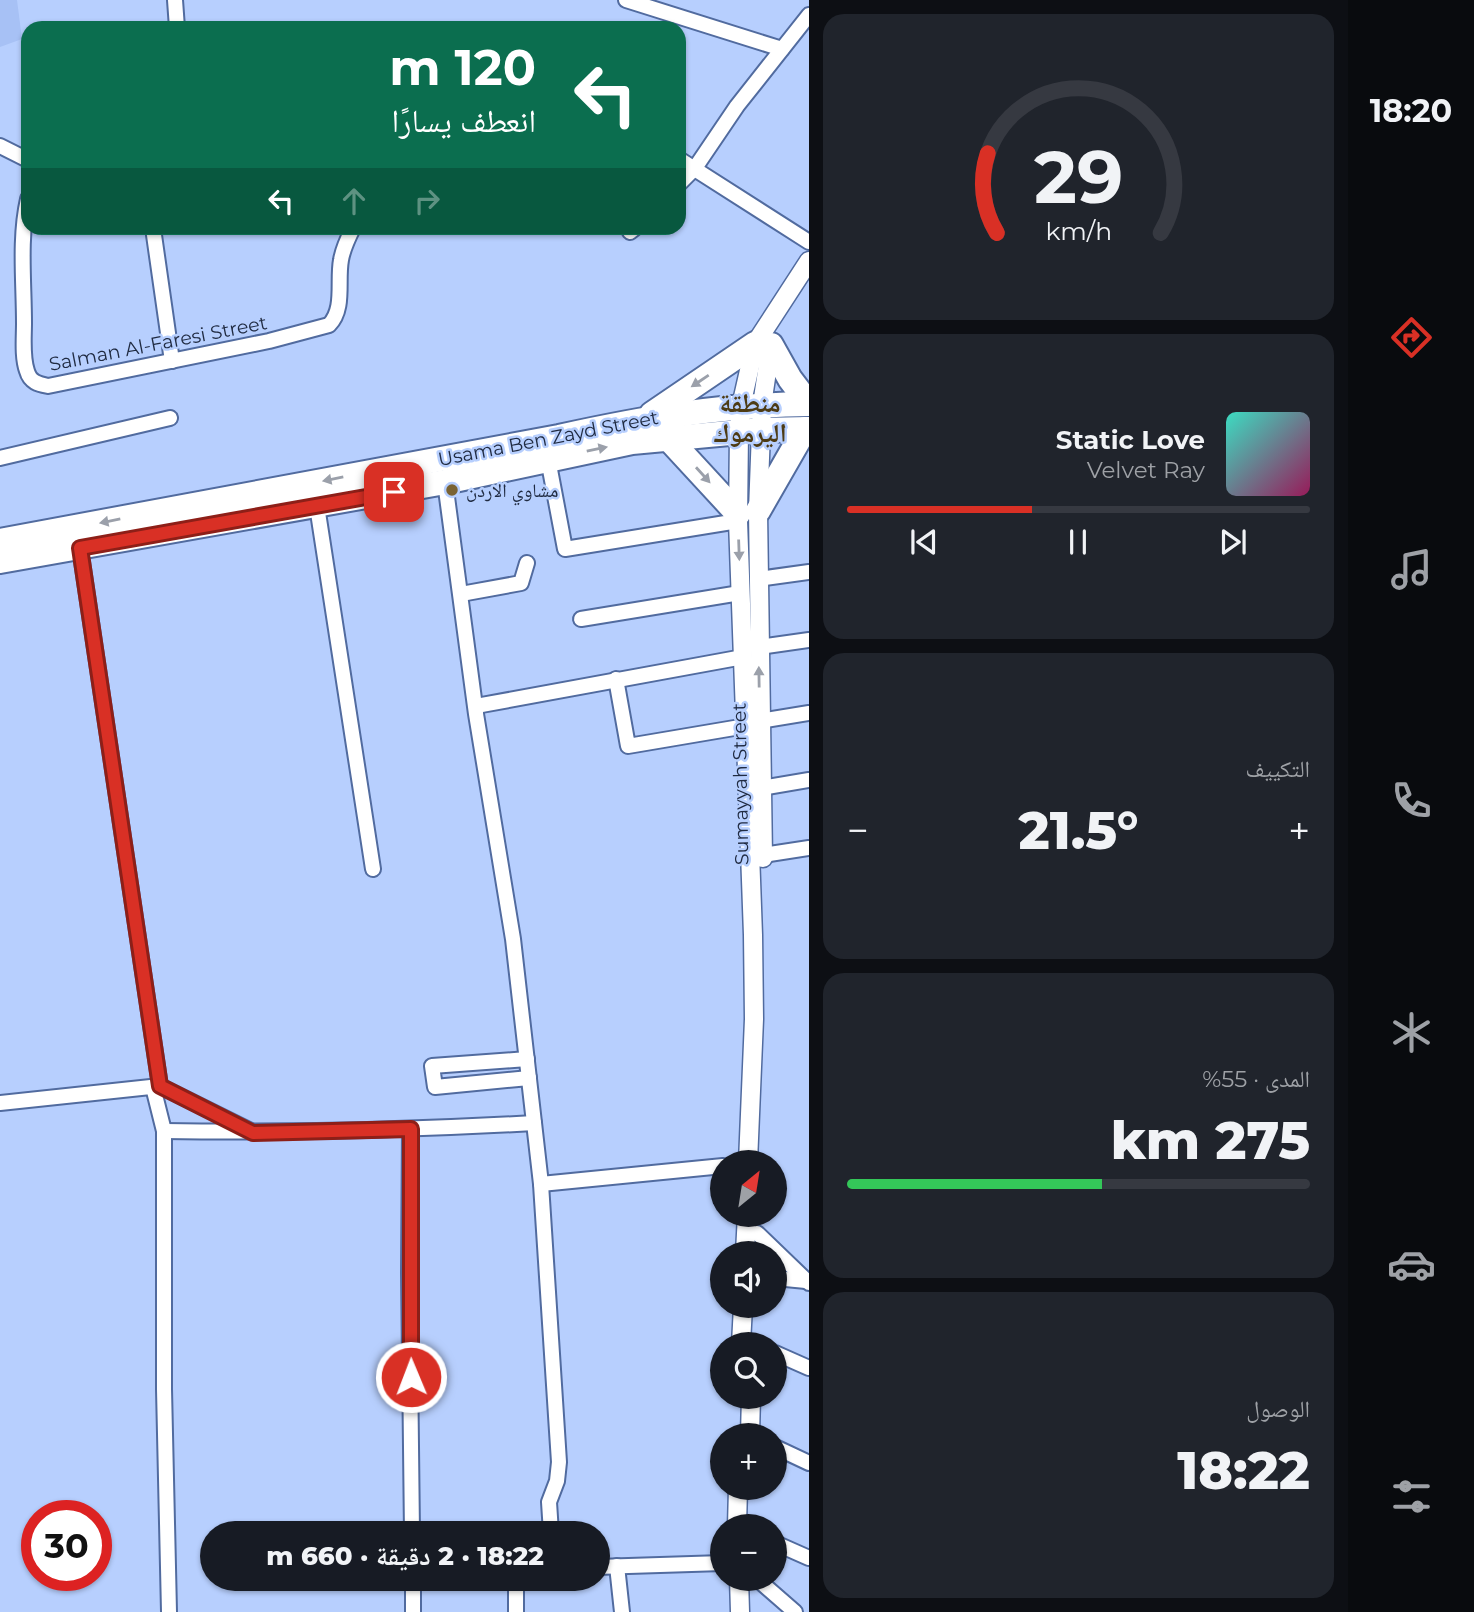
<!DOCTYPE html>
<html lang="ar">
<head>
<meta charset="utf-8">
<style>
  :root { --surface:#171b24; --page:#20242c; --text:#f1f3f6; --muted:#9ea1a6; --line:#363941; --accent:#d93025 }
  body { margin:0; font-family:Montserrat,"Noto Naskh Arabic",sans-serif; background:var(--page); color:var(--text); direction:rtl; height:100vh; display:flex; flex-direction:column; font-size:26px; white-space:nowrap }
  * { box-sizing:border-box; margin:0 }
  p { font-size:23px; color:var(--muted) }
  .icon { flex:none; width:38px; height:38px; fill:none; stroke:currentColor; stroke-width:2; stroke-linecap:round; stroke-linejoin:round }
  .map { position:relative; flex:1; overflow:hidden; direction:ltr }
  .drawer { display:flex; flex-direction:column; gap:14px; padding:14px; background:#0d0f14; width:539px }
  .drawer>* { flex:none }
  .guide { position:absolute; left:21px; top:21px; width:665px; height:214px; border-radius:21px; box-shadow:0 2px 5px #0004; direction:rtl; background:#0b6e4f; color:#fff; overflow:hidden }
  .needle { width:46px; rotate:30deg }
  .controls { position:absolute; left:710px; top:1150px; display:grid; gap:14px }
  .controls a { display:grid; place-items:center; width:77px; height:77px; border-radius:50%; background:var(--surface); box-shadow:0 2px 5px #0004; font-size:35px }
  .speed { position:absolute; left:21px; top:1500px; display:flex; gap:14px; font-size:35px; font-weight:700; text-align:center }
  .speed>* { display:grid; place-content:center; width:91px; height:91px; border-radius:50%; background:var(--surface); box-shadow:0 2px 5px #0004; line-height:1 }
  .speed .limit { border:10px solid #d22; background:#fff; color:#111 }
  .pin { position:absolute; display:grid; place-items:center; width:60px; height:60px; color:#fff; margin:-30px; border-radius:14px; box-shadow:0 4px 10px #0006 }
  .me { position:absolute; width:77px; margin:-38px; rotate:359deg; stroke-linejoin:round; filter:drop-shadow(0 0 5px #0008) }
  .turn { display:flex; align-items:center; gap:24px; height:147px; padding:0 35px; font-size:32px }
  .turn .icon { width:91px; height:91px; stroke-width:2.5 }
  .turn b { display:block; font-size:49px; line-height:60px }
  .lanes { display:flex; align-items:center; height:66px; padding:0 35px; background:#0003; justify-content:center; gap:35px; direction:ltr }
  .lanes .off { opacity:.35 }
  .big { font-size:52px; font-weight:800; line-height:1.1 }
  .drawer .widget { flex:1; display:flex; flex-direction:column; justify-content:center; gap:10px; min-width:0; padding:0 24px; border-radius:21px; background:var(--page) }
  .drawer .dial { align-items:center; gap:0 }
  .dial svg { height:182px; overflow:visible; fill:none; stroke:var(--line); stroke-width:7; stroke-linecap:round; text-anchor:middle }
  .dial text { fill:var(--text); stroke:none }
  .song { display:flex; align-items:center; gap:21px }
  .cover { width:84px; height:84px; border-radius:10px; background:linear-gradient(135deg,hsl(170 70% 55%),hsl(330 70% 35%)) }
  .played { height:7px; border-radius:4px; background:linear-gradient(90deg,var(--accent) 40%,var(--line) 40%) }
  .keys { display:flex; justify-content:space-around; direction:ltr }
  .heat { display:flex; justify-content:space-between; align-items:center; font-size:38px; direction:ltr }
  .charge { height:10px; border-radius:5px; background:linear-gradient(90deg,#34c759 55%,var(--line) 0) }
  .trip { position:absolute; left:200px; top:1521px; width:410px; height:70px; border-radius:35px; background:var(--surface); box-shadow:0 2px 5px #0004; font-weight:800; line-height:70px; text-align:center; direction:rtl }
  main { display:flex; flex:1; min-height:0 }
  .dock { display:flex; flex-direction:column; width:126px; justify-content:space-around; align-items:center; background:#090b0e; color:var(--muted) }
  .dock .icon { width:49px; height:49px }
  .dock .on { color:var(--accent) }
  .dock b { font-size:32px; color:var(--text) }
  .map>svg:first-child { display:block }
</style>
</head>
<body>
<main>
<nav class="dock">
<b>18:20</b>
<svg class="icon on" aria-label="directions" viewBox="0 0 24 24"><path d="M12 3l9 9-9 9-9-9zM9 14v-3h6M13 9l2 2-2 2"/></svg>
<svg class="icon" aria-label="music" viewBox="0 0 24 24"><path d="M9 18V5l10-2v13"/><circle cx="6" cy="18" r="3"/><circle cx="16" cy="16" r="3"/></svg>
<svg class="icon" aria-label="phone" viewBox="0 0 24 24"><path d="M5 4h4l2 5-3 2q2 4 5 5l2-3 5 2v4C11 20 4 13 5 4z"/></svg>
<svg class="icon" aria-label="climate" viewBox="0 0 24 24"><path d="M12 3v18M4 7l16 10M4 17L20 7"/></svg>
<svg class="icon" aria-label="car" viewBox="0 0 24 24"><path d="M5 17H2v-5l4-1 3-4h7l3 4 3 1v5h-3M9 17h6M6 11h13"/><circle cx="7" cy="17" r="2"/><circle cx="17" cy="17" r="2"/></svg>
<svg class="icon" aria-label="filters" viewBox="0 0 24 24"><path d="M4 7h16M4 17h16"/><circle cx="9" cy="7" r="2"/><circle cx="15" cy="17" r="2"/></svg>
</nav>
<section class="drawer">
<div class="widget dial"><svg viewBox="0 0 100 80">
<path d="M14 69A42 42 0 1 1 86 69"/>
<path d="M14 69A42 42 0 0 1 10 34" stroke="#d93025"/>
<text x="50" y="56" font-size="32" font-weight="700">29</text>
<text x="50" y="72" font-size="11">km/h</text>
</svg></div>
<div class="widget">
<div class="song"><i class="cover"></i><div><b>Static Love</b><p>Velvet Ray</p></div></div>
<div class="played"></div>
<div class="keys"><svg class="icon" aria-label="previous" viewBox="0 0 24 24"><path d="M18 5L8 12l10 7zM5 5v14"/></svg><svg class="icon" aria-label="pause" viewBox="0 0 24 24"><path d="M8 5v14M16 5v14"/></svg><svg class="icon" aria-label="next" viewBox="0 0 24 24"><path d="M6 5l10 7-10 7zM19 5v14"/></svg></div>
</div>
<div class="widget"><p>التكييف</p>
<div class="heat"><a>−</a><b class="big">21.5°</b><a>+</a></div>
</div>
<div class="widget"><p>المدى · 55%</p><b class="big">275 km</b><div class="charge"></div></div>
<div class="widget"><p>الوصول</p><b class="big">18:22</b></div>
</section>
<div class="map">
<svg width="809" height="1612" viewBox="0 0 809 1612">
  <rect width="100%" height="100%" fill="#b7cffe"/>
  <path fill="#a7c1f5" d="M 0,0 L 17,0 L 22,39 L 0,47 Z"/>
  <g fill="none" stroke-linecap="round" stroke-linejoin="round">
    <g stroke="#516b9f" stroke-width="18">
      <g id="minor">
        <path d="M 175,0 L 177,28"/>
        <path d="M 626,0 L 782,49"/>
        <path d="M 0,146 L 28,160"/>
        <path d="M 679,159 L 809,242"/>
        <path d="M 679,184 L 695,168 L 737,106 L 809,15"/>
        <path d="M 28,199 C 19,238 24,283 24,323 C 24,338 22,357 27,371 C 30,382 38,384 48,386 L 269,341 L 329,325 C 345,309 337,281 341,260 C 343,248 348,238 353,228"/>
        <path d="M 153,228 L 172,361"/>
        <path d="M 630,232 L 635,228"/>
        <path d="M 0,458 L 170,418"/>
        <path d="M 548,459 L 565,549 L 738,521"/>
        <path d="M 445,482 L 476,714 L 513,939 L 541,1184 L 723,1166"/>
        <path d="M 317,506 L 373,869"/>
        <path d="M 80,548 L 160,1086"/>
        <path d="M 758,579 L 809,572"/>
        <path d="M 461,594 L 521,583 L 527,563"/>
        <path d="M 581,619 L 740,593"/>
        <path d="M 759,647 L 809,640"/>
        <path d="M 616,679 L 628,746 L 746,726"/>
        <path d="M 476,706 L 743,657"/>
        <path d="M 760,721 L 809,713"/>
        <path d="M 761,788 L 809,780"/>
        <path d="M 763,855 L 809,848"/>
        <path d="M 527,1059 L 432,1066 L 435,1087 L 529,1078"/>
        <path d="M 153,1087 L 164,1131 L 164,1389 L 169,1612"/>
        <path d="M 0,1103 L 160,1086 L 249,1130"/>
        <path d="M 410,1129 L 409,1273 L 412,1533"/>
        <path d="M 164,1131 C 288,1133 411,1130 534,1123"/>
        <path d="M 541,1184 L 559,1462 L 557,1481 L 549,1502 L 551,1533"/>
        <path d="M 757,1233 L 809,1283"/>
        <path d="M 775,1278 L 806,1281"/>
        <path d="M 753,1343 L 755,1344"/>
        <path d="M 775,1353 L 809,1368"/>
        <path d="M 775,1447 L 809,1463"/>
        <path d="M 775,1543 L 809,1558"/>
        <path d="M 617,1566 L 622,1612"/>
        <path d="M 597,1567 L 723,1563"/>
        <path d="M 413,1578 L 413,1612"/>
        <path d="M 516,1578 L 516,1612"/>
        <path d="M 756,1578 L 795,1612"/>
      </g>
    </g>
    <g stroke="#516b9f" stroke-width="21">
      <g id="tertiary">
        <path d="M 763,858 L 758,511 L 762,405 L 771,344"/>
        <path d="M 748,1162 L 754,1019 L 753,935 L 738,521 L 739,432 L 741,406 L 755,344 L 809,261"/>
        <path d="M 745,1253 L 747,1214"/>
        <path d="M 741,1344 L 743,1306"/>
        <path d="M 750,1435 L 751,1396"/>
        <path d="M 737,1526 L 738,1488"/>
        <path d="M 739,1578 L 740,1612"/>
      </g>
    </g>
    <g stroke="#516b9f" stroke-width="28">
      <g id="trunk">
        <path d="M 771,345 L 790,379 L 809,404"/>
        <path d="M 652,414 L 755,344"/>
        <path d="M 667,437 L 738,514"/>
        <path d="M 758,511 L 805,429"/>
        <path d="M 0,541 L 559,437 C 645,418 721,405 809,404"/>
        <path d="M 0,561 L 445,482 L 632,442 L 762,430 L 809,429"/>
      </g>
    </g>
    <use href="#minor" stroke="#fff" stroke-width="14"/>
    <use href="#tertiary" stroke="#fff" stroke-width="18"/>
    <use href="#trunk" stroke="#fff" stroke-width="24"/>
  </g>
  <defs><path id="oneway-solid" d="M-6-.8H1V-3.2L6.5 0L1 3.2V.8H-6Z" transform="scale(1.75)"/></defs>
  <g fill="#9ba0aa">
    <use href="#oneway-solid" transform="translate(700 381) rotate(146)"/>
    <use href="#oneway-solid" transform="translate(597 449) rotate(-12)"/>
    <use href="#oneway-solid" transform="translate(703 475) rotate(48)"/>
    <use href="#oneway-solid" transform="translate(333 479) rotate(169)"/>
    <use href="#oneway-solid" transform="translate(110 521) rotate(169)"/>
    <use href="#oneway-solid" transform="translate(739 550) rotate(88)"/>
    <use href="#oneway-solid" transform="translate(759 677) rotate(-91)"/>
  </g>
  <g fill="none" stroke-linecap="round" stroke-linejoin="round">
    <g stroke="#8d1f18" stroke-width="18">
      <path id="route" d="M 394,492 L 80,548 L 160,1086 L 253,1133 L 411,1129 L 411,1377"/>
    </g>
    <use href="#route" stroke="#d93025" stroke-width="12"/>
  </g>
  <circle fill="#7a6333" stroke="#b7cffe" stroke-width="2.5" cx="452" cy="490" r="7"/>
  <g text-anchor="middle" stroke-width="5" stroke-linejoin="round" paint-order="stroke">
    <g font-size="19" fill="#202b42" stroke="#b7cffe">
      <text transform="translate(158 343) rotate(-11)" y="7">Salman Al-Faresi Street</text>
      <text transform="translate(548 438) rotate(-11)" y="7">Usama Ben Zayd Street</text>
      <text transform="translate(740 784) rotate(-91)" y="7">Sumayyah Street</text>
    </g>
    <g font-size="19" fill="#202b42" stroke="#b7cffe" text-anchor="start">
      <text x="466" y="497">مشاوي الاردن</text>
    </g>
    <g font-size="26" font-weight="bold" fill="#4d3b14" stroke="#b7cffe">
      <text x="750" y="412">منطقة<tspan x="750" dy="30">اليرموك</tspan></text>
    </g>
  </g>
</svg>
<div class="controls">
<a><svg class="needle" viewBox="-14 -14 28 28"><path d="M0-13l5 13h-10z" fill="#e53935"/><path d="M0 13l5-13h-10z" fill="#9ea1a6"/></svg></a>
<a><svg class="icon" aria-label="sound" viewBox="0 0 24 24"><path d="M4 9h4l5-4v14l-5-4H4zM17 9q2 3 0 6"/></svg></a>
<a><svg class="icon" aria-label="search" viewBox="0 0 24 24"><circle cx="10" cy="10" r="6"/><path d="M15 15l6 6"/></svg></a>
<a>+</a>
<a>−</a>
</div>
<div class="speed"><div class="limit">30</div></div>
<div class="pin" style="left:394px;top:492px;background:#d93025"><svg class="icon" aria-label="arrive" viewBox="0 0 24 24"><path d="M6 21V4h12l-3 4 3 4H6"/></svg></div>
<svg class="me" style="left:411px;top:1377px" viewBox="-20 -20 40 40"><circle r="17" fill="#d93025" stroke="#fff" stroke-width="3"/><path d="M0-11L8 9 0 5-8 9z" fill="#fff"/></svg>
<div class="trip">18:22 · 2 دقيقة · 660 m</div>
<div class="guide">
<div class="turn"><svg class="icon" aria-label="left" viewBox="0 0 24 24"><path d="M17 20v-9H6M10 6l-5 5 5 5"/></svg><div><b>120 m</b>انعطف يسارًا</div></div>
<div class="lanes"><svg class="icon" aria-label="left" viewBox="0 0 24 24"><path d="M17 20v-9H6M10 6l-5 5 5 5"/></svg><svg class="icon off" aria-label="ahead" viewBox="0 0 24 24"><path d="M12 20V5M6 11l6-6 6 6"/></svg><svg class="icon off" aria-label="right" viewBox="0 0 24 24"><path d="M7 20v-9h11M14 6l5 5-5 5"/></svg></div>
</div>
</div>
</main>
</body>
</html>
